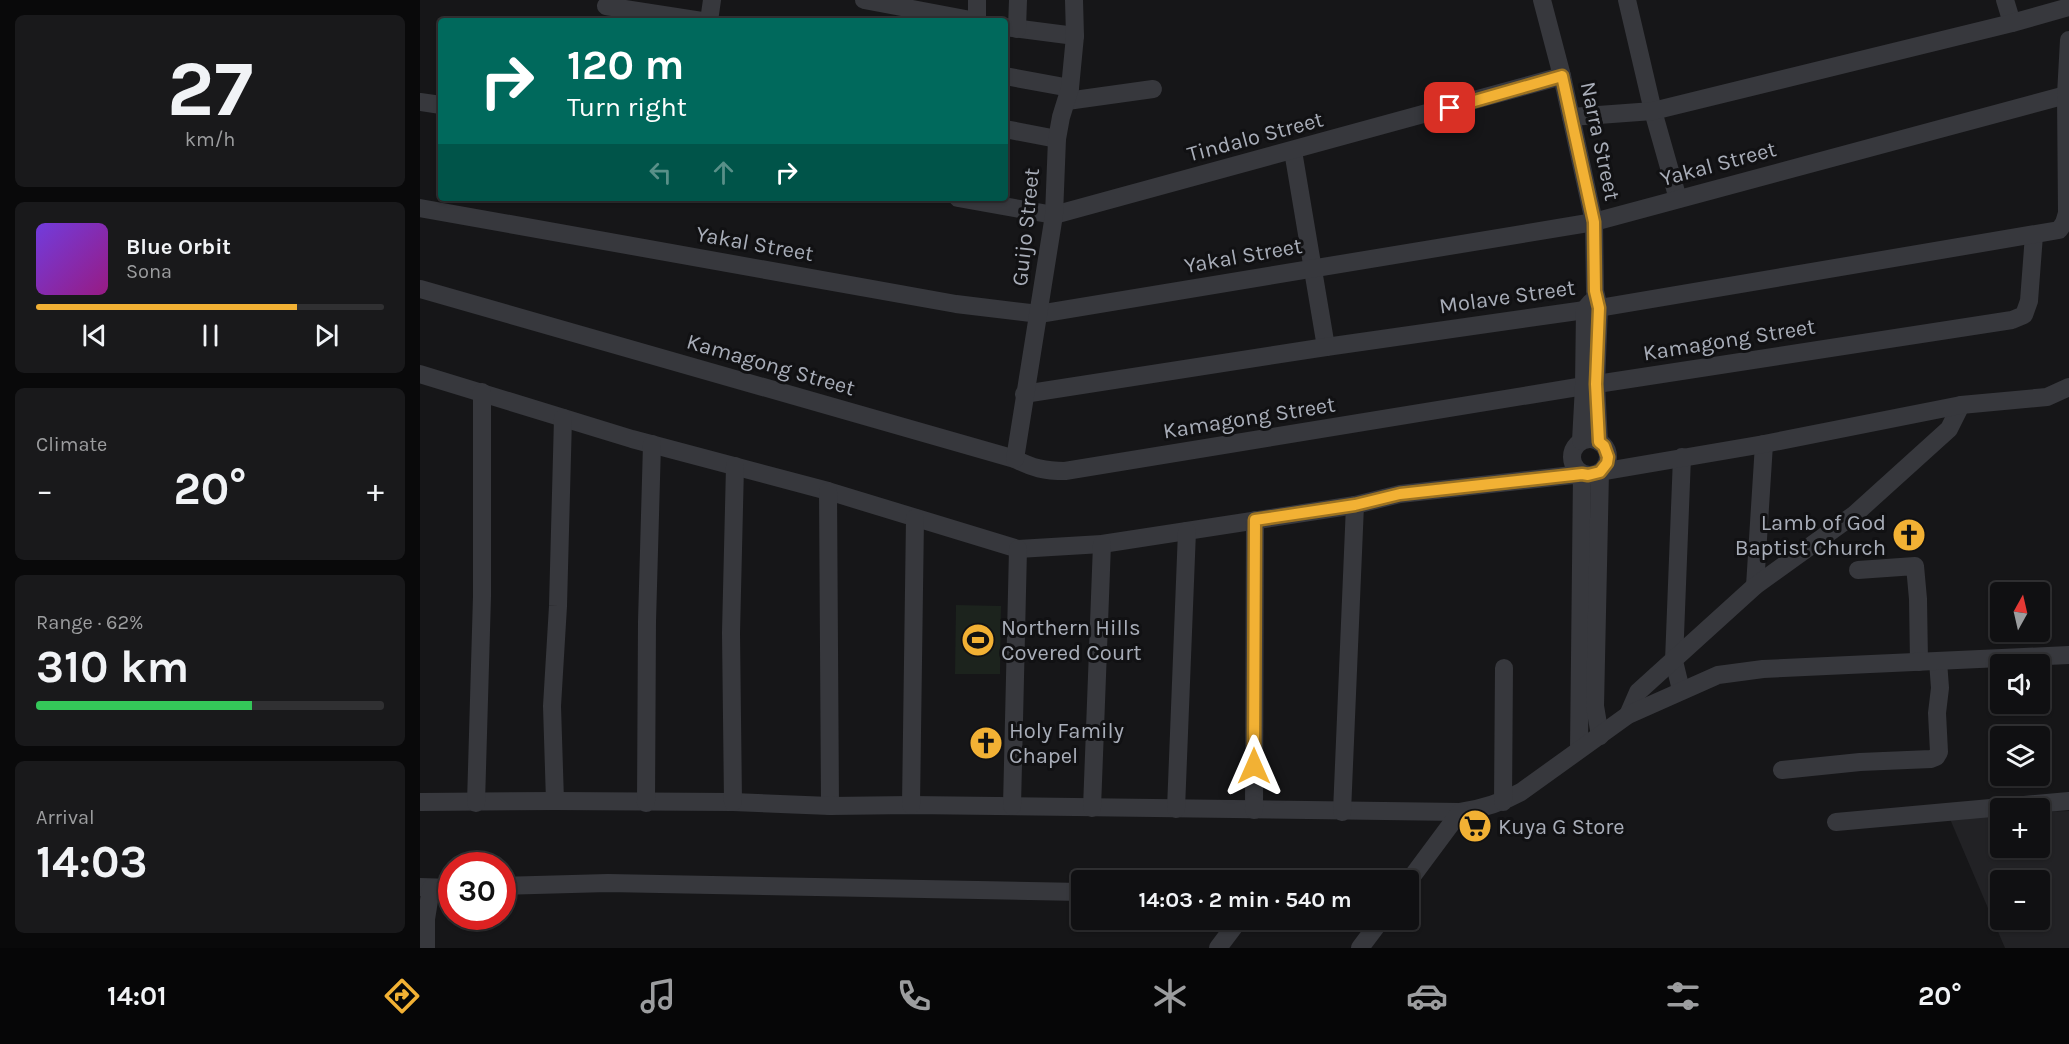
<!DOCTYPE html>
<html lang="en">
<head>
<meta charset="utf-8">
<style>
  :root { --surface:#101012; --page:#19191b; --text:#f1f3f6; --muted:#9c9d9f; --line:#303032; --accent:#f2b134 }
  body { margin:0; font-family:Karla,sans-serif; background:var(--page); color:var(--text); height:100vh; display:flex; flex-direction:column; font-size:22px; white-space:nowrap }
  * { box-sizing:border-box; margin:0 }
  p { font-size:20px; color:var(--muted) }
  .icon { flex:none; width:33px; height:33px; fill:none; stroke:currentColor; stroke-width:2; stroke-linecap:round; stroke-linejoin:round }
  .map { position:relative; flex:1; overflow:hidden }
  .drawer { display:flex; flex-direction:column; gap:15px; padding:15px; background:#09090a; width:420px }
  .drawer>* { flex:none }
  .guide { position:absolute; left:18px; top:18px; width:570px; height:183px; border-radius:6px; box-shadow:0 2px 4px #0004,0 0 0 2px var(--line); background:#00695c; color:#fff; overflow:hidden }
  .needle { width:39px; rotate:8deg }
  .fabs { position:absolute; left:1570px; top:582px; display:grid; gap:12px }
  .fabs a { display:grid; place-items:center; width:60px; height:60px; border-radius:6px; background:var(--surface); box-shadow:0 2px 4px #0004,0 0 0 2px var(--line); font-size:30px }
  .speed { position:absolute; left:18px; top:852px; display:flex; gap:12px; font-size:30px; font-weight:700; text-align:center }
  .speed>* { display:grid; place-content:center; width:78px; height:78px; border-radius:50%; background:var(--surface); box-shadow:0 2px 4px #0004,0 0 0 2px var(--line); line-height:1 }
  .speed .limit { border:9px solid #d22; background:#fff; color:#111 }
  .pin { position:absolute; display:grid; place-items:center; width:51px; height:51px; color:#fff; margin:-26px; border-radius:12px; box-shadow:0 3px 9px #0006 }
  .me { position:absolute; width:66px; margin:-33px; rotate:0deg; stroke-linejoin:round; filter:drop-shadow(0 0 4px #0008) }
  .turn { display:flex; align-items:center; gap:21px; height:126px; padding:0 30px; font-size:27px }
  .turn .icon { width:78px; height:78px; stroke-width:2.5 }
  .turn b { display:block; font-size:42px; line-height:51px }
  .lanes { display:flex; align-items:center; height:57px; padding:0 30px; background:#0003; justify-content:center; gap:30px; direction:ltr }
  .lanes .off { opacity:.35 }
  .big { font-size:45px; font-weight:700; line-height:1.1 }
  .drawer .widget { flex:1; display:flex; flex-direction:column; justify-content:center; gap:9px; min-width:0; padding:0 21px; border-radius:9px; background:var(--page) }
  .drawer .dial { align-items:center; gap:0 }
  .dial b { font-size:78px; line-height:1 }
  .song { display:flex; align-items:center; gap:18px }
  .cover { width:72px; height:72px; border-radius:9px; background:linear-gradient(135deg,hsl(260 70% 55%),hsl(310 70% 35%)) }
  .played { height:6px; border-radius:3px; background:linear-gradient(90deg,var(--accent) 75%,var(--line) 75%) }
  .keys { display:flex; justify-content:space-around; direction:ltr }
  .heat { display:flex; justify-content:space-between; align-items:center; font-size:33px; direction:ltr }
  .charge { height:9px; border-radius:4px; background:linear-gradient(90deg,#34c759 62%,var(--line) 0) }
  .trip { position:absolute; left:651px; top:870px; width:348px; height:60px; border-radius:6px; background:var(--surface); box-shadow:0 2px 4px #0004,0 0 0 2px var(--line); font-weight:700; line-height:60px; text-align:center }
  .menu { display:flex; height:96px; justify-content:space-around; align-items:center; background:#060607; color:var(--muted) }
  .menu .icon { width:42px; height:42px }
  .menu .active { color:var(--accent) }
  .menu b { font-size:27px; color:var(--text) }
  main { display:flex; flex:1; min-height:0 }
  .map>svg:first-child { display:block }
</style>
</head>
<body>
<main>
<section class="drawer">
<div class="widget dial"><b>27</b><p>km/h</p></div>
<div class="widget">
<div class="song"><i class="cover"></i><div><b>Blue Orbit</b><p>Sona</p></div></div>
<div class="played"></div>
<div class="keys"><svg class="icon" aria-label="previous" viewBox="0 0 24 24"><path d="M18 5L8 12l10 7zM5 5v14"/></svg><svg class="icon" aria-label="pause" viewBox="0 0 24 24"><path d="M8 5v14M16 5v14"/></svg><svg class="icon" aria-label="next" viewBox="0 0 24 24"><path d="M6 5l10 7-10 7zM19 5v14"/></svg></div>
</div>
<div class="widget"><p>Climate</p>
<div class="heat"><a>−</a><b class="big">20°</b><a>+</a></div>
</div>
<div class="widget"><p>Range · 62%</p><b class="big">310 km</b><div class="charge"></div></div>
<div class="widget"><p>Arrival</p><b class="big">14:03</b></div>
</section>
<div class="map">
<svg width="1649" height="948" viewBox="0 0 1649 948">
  <rect width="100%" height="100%" fill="#161618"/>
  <path fill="#222225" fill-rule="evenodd" d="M 1649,811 L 1649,948 L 1585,948 L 1530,819 L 1581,815 L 1581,848 L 1620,848 L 1620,812 ZM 1581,880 L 1620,880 L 1620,920 L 1581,920 Z"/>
  <path fill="#1c231d" d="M 536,605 L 581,606 L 580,674 L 535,674 Z"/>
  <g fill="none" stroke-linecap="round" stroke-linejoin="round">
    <g stroke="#37383d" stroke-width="18">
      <path d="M 444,0 L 556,21"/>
      <path d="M 1122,0 L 1142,76 L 1174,222 L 1175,291 L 1179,308 L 1176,384 L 1179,442"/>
      <path d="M 1207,0 L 1233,111 L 1258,199"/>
      <path d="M 1585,0 L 1592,23"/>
      <path d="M 186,6 L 282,21"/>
      <path d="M 289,21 L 292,0"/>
      <path d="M 557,21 L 557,0"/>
      <path d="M 585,27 L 655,36"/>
      <path d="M 597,29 L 598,0"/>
      <path d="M 585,76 L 650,88"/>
      <path d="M 647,101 L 733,89"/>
      <path d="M 0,102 L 21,105"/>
      <path d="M 1151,117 L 1233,111 L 1592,23 L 1649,7"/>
      <path d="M 585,129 L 637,139"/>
      <path d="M 873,151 L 906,347"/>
      <path d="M 538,198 L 634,215 L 1142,76"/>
      <path d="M 0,208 L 536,304 L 619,314 L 1174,222 L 1646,95"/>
      <path d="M 0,289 L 595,459 C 612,468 625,471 645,471 L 1164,386 L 1592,320 L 1604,315 L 1609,301 L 1614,235"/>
      <path d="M 0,374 L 212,439 L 408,491 L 598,549 L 682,544 L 935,505 L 980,494 L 1162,474 L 1159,749"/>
      <path d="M 604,394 L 906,347 L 1179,308 L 1639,230 L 1644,223 L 1647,213 L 1646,95 L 1649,40"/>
      <circle cx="1170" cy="457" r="18"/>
      <path d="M 1161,441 L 1164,386 L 1165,309 L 1171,302"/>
      <path d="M 595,459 L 634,215 L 637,139 L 641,117 L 650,88 L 655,36 L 654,0"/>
      <path d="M 408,491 L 410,806"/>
      <path d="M 1438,570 L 1495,566 L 1498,599 L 1499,662"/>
      <path d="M 1335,586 L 1344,444"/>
      <path d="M 1261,690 L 1254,661 L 1262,457"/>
      <path d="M 1208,715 L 1218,692 L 1335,586 L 1435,514 L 1529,429 L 1541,405"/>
      <path d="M 1180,736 L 1175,706 L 1180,472 L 1344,444 L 1541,405 L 1627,397 L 1649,387"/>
      <path d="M 1362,770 L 1440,762 L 1511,759 L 1516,757 L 1519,752 L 1517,713 L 1520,688 L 1518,661"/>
      <path d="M 135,801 L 132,706 L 138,606 L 143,418"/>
      <path d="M 0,802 L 135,801 L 313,802 L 410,806 L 491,805 L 1040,812 C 1062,809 1081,803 1101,792 L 1208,715 L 1298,675 L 1343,669 L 1649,655"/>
      <path d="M 313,802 L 311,633 L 315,466"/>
      <path d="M 1083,802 L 1084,668"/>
      <path d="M 56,803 L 62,596 L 62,392"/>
      <path d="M 226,803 L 227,622 L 232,444"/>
      <path d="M 491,805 L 495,518"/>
      <path d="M 592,806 L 598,549"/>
      <path d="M 672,808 L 682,544"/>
      <path d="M 756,809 L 767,531"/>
      <path d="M 834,810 L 835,520"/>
      <path d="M 922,812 L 935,505"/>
      <path d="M 1416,822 L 1649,801"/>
      <path d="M 988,882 L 1040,812"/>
      <path d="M 82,886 L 188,883 L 662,892"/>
      <path d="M 0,887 L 32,888"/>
      <path d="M 6,948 L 6,919 L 11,888"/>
      <path d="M 798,948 L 819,920"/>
      <path d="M 940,948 L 961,920"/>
    </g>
  </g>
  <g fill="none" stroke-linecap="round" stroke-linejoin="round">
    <g stroke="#9d7322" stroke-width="15">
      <path id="route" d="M 834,766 L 835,520 L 935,505 L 980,494 L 1162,474 L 1168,475 L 1180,472 L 1187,463 L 1188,457 L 1184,446 L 1179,442 L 1176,384 L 1179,308 L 1175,291 L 1174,222 L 1142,76 L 1030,108"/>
    </g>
    <use href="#route" stroke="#f2b134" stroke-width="10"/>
  </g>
  <defs>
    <g id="church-disc" transform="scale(1.725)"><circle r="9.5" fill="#f2b134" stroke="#111113"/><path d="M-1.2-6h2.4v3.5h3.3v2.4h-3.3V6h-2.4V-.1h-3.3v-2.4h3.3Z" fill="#111"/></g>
    <g id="stadium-disc" transform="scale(1.725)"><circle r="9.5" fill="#f2b134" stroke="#111113"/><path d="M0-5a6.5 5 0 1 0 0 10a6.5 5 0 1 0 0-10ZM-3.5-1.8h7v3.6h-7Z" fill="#111"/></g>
    <g id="supermarket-disc" transform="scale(1.725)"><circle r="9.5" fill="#f2b134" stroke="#111113"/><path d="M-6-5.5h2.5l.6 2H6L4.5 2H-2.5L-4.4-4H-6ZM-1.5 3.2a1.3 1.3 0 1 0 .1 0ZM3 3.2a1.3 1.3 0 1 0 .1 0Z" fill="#111"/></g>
  </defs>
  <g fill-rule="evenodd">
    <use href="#church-disc" x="1489" y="535"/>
    <use href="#stadium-disc" x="558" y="640"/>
    <use href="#church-disc" x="566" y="743"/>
    <use href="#supermarket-disc" x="1055" y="826"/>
  </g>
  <g text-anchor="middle" stroke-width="6" stroke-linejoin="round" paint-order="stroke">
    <g font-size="22" fill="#a8adb8" stroke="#111113">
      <text transform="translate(835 136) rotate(-15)" y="8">Tindalo Street</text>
      <text transform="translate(1181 141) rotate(78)" y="8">Narra Street</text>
      <text transform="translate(1298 163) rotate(-15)" y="8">Yakal Street</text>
      <text transform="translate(605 227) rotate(-84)" y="8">Guijo Street</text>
      <text transform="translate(335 243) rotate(10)" y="8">Yakal Street</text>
      <text transform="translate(823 255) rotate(-10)" y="8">Yakal Street</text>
      <text transform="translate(1087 296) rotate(-8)" y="8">Molave Street</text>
      <text transform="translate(1309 339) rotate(-9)" y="8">Kamagong Street</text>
      <text transform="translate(351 364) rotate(16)" y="8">Kamagong Street</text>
      <text transform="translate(829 417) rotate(-9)" y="8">Kamagong Street</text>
    </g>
    <g font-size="22" fill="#a8adb8" stroke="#111113" text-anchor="start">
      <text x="1466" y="530" text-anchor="end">Lamb of God<tspan x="1466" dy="25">Baptist Church</tspan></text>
      <text x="581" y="635">Northern Hills<tspan x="581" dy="25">Covered Court</tspan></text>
      <text x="589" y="738">Holy Family<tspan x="589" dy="25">Chapel</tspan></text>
      <text x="1078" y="834">Kuya G Store</text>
    </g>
  </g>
</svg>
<div class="fabs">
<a><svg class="needle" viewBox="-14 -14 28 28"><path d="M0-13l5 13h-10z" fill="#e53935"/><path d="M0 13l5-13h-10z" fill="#9c9d9f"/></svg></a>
<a><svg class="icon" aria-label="sound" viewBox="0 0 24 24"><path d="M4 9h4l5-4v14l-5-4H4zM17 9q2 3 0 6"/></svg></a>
<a><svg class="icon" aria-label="layers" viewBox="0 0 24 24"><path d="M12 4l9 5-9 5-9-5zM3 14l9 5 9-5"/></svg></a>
<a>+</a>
<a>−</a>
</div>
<div class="speed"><div class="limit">30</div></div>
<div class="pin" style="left:1030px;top:108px;background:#d93025"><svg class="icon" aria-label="arrive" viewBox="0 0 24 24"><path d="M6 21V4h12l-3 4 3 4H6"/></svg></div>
<svg class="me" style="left:834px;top:766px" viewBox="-20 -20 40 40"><path d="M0-17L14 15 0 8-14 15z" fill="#f2b134" stroke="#fff" stroke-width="4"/></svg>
<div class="trip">14:03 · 2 min · 540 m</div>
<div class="guide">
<div class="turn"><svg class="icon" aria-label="right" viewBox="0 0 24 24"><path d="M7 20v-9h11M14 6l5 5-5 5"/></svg><div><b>120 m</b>Turn right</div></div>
<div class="lanes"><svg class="icon off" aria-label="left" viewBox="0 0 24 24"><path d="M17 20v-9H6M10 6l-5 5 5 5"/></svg><svg class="icon off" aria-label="ahead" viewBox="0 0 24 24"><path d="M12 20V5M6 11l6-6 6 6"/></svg><svg class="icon" aria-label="right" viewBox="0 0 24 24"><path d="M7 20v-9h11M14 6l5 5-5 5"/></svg></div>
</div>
</div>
</main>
<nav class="menu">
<b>14:01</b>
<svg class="icon active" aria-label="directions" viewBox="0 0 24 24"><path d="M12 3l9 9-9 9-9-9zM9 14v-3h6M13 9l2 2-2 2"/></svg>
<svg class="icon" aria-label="music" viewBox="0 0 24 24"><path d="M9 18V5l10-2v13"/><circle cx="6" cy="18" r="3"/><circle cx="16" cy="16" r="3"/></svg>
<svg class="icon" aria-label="phone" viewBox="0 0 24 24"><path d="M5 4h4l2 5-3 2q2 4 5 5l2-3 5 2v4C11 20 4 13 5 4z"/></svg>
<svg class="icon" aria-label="climate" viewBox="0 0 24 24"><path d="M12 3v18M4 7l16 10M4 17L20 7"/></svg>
<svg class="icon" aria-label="car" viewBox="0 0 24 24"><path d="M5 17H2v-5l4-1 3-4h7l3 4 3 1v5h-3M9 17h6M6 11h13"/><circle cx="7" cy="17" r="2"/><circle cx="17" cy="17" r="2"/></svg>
<svg class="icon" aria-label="filters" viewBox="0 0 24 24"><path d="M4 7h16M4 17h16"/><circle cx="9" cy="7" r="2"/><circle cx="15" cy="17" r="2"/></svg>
<b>20°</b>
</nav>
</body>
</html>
